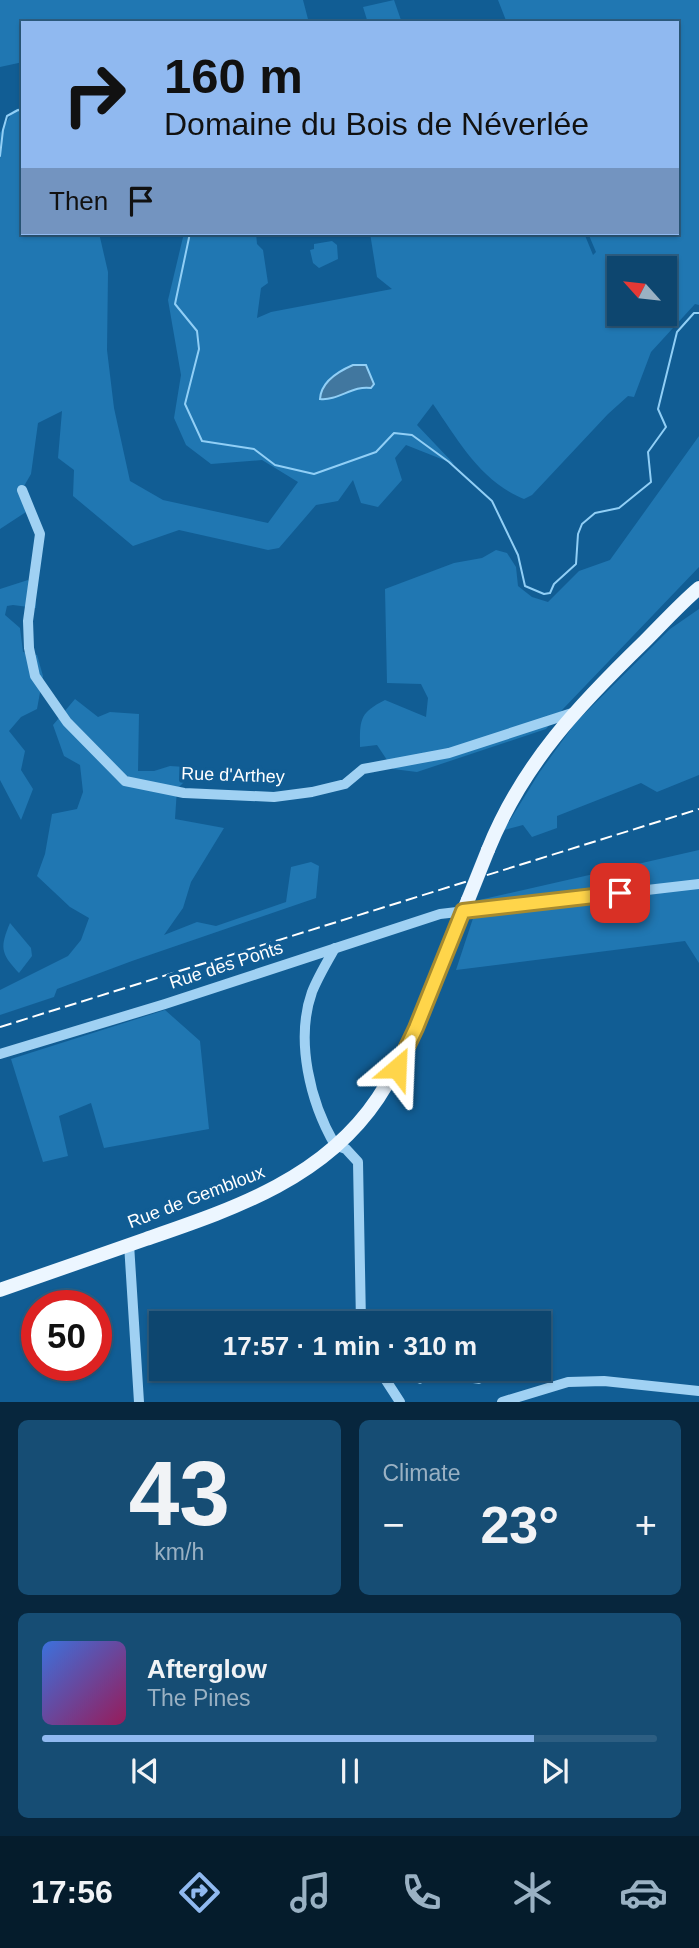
<!DOCTYPE html>
<html lang="en">
<head>
<meta charset="utf-8">
<style>
  :root { --surface:#0d466f; --page:#164d74; --text:#f1f3f6; --muted:#9ab1c3; --line:#2d5e82; --accent:#90b9f0 }
  body { margin:0; font-family:Arial,sans-serif; background:var(--page); color:var(--text); height:100vh; display:flex; flex-direction:column; font-size:26px; white-space:nowrap }
  * { box-sizing:border-box; margin:0 }
  p { font-size:23px; color:var(--muted) }
  .icon { flex:none; width:38px; height:38px; fill:none; stroke:currentColor; stroke-width:2; stroke-linecap:round; stroke-linejoin:round }
  .map { position:relative; height:1402px; overflow:hidden }
  .drawer { display:flex; flex-direction:column; gap:18px; padding:18px; background:#07263d; flex:1 }
  .drawer>* { flex:none }
  .guide { position:absolute; left:21px; top:21px; width:658px; height:214px; border-radius:0px; box-shadow:0 2px 5px #0004,0 0 0 2px var(--line); background:#90b9f0; color:#111; overflow:hidden }
  .needle { width:46px; rotate:297deg }
  .tools { position:absolute; left:607px; top:256px; display:grid; gap:14px }
  .tools a { display:grid; place-items:center; width:70px; height:70px; border-radius:0px; background:var(--surface); box-shadow:0 2px 5px #0004,0 0 0 2px var(--line); font-size:35px }
  .speed { position:absolute; left:21px; top:1290px; display:flex; gap:14px; font-size:35px; font-weight:700; text-align:center }
  .speed>* { display:grid; place-content:center; width:91px; height:91px; border-radius:50%; background:var(--surface); box-shadow:0 2px 5px #0004,0 0 0 2px var(--line); line-height:1 }
  .speed .limit { border:10px solid #d22; background:#fff; color:#111 }
  .pin { position:absolute; display:grid; place-items:center; width:60px; height:60px; color:#fff; margin:-30px; border-radius:14px; box-shadow:0 4px 10px #0006 }
  .me { position:absolute; width:77px; margin:-38px; rotate:26deg; stroke-linejoin:round; filter:drop-shadow(0 0 5px #0008) }
  .turn { display:flex; align-items:center; gap:24px; height:147px; padding:0 28px; font-size:32px }
  .turn .icon { width:91px; height:91px; stroke-width:2.5 }
  .turn b { display:block; font-size:49px; line-height:60px }
  .then { display:flex; align-items:center; height:66px; padding:0 28px; background:#0003; gap:14px; font-size:26px }
  .big { font-size:52px; font-weight:700; line-height:1.1 }
  .drawer .tile { flex:1; display:flex; flex-direction:column; justify-content:center; gap:10px; min-width:0; padding:0 24px; border-radius:10px; background:var(--page) }
  .drawer .dial { align-items:center; gap:0 }
  .dial b { font-size:91px; line-height:1 }
  .song { display:flex; align-items:center; gap:21px }
  .cover { width:84px; height:84px; border-radius:10px; background:linear-gradient(135deg,hsl(220 70% 55%),hsl(330 70% 35%)) }
  .played { height:7px; border-radius:4px; background:linear-gradient(90deg,var(--accent) 80%,var(--line) 80%) }
  .keys { display:flex; justify-content:space-around; direction:ltr }
  .heat { display:flex; justify-content:space-between; align-items:center; font-size:38px; direction:ltr }
  .drawer .tiles { flex:1; display:grid; gap:18px; grid-template-columns:1fr 1fr }
  .tile:last-child { grid-column:span 2 }
  .trip { position:absolute; left:149px; top:1311px; width:402px; height:70px; border-radius:0px; background:var(--surface); box-shadow:0 2px 5px #0004,0 0 0 2px var(--line); font-weight:700; line-height:70px; text-align:center }
  .tab-bar { display:flex; height:112px; justify-content:space-around; align-items:center; background:#051c2c; color:var(--muted) }
  .tab-bar .icon { width:49px; height:49px }
  .tab-bar .active { color:var(--accent) }
  .tab-bar b { font-size:32px; color:var(--text) }
  .map>svg:first-child { display:block }
</style>
</head>
<body>
<div class="map">
<svg width="699" height="1402" viewBox="0 0 699 1402">
  <rect width="100%" height="100%" fill="#115d94"/>
  <g fill="#2077b2" fill-rule="evenodd">
    <path d="M 0,0 L 303,0 L 309,23 L 23,23 L 23,62 L 0,67 Z"/>
    <path d="M 394,0 L 402,23 L 368,23 L 363,7 Z"/>
    <path d="M 498,0 L 699,0 L 699,305 L 695,304 L 651,352 L 634,397 L 628,396 L 608,414 L 532,495 L 524,499 C 481,482 458,440 433,404 L 417,425 L 454,464 L 406,445 L 395,458 L 402,480 L 378,507 L 361,503 L 353,480 L 338,501 L 316,505 L 279,548 L 268,550 L 179,530 L 133,546 L 73,496 L 74,470 L 58,458 L 62,411 L 38,423 L 31,474 L 20,493 L 26,512 L 0,529 L 0,133 L 13,111 L 23,106 L 23,233 L 99,233 L 108,272 L 107,350 L 114,408 L 130,481 L 163,500 L 268,523 L 298,482 L 262,460 L 211,464 L 186,445 L 174,418 L 181,375 L 168,300 L 184,233 L 256,233 L 257,244 L 263,250 L 268,283 L 261,288 L 257,318 L 271,312 L 392,289 L 377,277 L 370,233 L 584,233 L 593,255 L 596,252 L 588,233 L 677,233 L 677,23 L 507,23 ZM 620,268 L 665,268 L 665,313 L 620,313 Z"/>
    <path d="M 332,241 L 337,245 L 338,259 L 319,268 L 313,263 L 310,250 L 314,249 L 314,244 Z"/>
    <path d="M 699,436 L 699,567 L 563,709 L 546,729 L 417,772 L 393,769 L 377,745 L 360,747 C 360,720 359,713 385,700 L 426,717 L 428,698 L 421,684 L 387,683 L 385,589 L 454,563 L 482,558 L 496,550 L 507,553 L 516,567 L 518,586 L 532,597 L 548,602 L 579,571 L 610,560 Z"/>
    <path d="M 28,580 L 36,594 L 36,608 L 13,605 L 7,606 L 5,615 L 20,628 L 23,652 L 37,655 L 43,676 L 37,709 L 21,717 L 9,731 L 25,751 L 21,770 L 33,789 L 21,820 L 0,780 L 0,589 Z"/>
    <path d="M 699,609 L 699,775 L 657,792 L 641,783 L 557,816 L 557,828 L 532,837 L 523,825 L 504,830 L 539,773 L 576,722 L 670,629 Z"/>
    <path d="M 75,699 L 98,717 L 110,712 L 139,714 L 138,771 L 154,771 L 170,766 L 200,768 L 185,775 L 185,781 L 177,789 L 175,819 L 224,828 L 191,882 L 183,908 L 164,935 L 197,922 L 216,926 L 286,902 L 291,867 L 311,862 L 319,866 L 316,898 L 132,961 L 57,989 L 54,997 L 0,1015 L 0,990 L 68,956 L 81,940 L 89,918 L 70,907 L 37,876 L 45,854 L 52,814 L 77,809 L 83,792 L 80,765 L 64,756 L 53,725 Z"/>
    <path d="M 699,850 L 699,963 L 685,941 L 456,970 L 479,900 Z"/>
    <path d="M 10,923 L 31,948 L 32,956 L 19,973 C 0,953 0,947 10,923 Z"/>
    <path d="M 165,1010 L 200,1041 L 209,1129 L 104,1148 L 91,1103 L 59,1116 L 68,1156 L 43,1162 L 11,1059 Z"/>
  </g>
  <g fill="#41779f" stroke="#91cff6" stroke-width="2">
    <path d="M 353,365 L 366,365 L 374,384 L 371,388 C 353,385 338,401 320,399 C 321,382 339,371 353,365 Z"/>
    <path d="M 407,1369 L 496,1369 L 498,1375 L 479,1383 L 436,1376 L 420,1383 L 415,1381 Z"/>
  </g>
  <g fill="none" stroke-linecap="round" stroke-linejoin="round">
    <g stroke="#91cff6" stroke-width="2">
      <path d="M 0,156 L 3,130 L 7,116 L 18,110 L 23,111"/>
      <path d="M 190,233 L 175,304 L 197,331 L 199,349 L 185,404 L 202,441 L 254,449 L 275,465 L 314,474 L 376,452 L 394,433 L 412,435 L 449,462 L 492,501 L 518,555 L 525,586 L 544,594 L 550,593 L 554,584 L 576,564 L 578,534 L 582,524 L 595,513 L 619,508 L 651,482 L 648,452 L 666,427 L 658,409 L 677,332 L 694,313 L 699,313"/>
    </g>
    <g stroke="#a0d1f3" stroke-width="10">
      <path d="M 22,490 L 40,534 L 28,621 L 29,648 L 35,676 L 67,722 L 125,781 L 184,793 L 274,797 L 312,792 L 345,784 L 363,769 L 449,753 L 572,713"/>
      <path d="M 335,948 C 327,962 318,977 312,992 C 295,1040 310,1102 335,1145 L 346,1149 L 358,1162 L 361,1323"/>
      <path d="M 0,1054 L 165,1004 L 440,914 L 699,884"/>
      <path d="M 129,1244 L 139,1402"/>
      <path d="M 378,1368 L 400,1402"/>
      <path d="M 502,1402 L 568,1382 L 604,1381 L 699,1391"/>
    </g>
    <g stroke="#ecf6ff" stroke-width="14">
      <path d="M 488,850 C 523,763 579,705 645,641 C 663,623 680,604 699,588"/>
      <path d="M 0,1290 C 49,1273 97,1256 146,1239 C 233,1209 324,1179 378,1098 C 418,1038 440,967 468,900"/>
    </g>
    <path stroke="#fff" stroke-width="2" stroke-dasharray="12 5" stroke-linecap="butt" d="M 0,1027 L 699,809"/>
    <path stroke="#ecf6ff" stroke-width="14" d="M 468,900 L 488,850"/>
  </g>
  <g fill="none" stroke-linecap="round" stroke-linejoin="round">
    <g stroke="#a68a30" stroke-width="18">
      <path id="route" d="M 397,1068 L 416,1028 L 463,911 L 620,893"/>
    </g>
    <use href="#route" stroke="#ffd54a" stroke-width="12"/>
  </g>
  <g text-anchor="middle" stroke-width="7" stroke-linejoin="round" paint-order="stroke">
    <g font-size="18" fill="#fff" stroke="#115d94">
      <text transform="translate(233 775) rotate(2)" y="6">Rue d'Arthey</text>
      <text transform="translate(226 965) rotate(-18)" y="6">Rue des Ponts</text>
      <text transform="translate(196 1197) rotate(-21)" y="6">Rue de Gembloux</text>
    </g>
  </g>
</svg>
<div class="tools">
<a><svg class="needle" viewBox="-14 -14 28 28"><path d="M0-13l5 13h-10z" fill="#e53935"/><path d="M0 13l5-13h-10z" fill="#9ab1c3"/></svg></a>
</div>
<div class="speed"><div class="limit">50</div></div>
<div class="pin" style="left:620px;top:893px;background:#d93025"><svg class="icon" aria-label="arrive" viewBox="0 0 24 24"><path d="M6 21V4h12l-3 4 3 4H6"/></svg></div>
<svg class="me" style="left:397px;top:1068px" viewBox="-20 -20 40 40"><path d="M0-17L14 15 0 8-14 15z" fill="#ffd54a" stroke="#fff" stroke-width="4"/></svg>
<div class="trip">17:57 · 1 min · 310 m</div>
<div class="guide">
<div class="turn"><svg class="icon" aria-label="right" viewBox="0 0 24 24"><path d="M7 20v-9h11M14 6l5 5-5 5"/></svg><div><b>160 m</b>Domaine du Bois de Néverlée</div></div>
<div class="then">Then<svg class="icon" aria-label="arrive" viewBox="0 0 24 24"><path d="M6 21V4h12l-3 4 3 4H6"/></svg></div>
</div>
</div>
<section class="drawer">
<div class="tiles">
<div class="tile dial"><b>43</b><p>km/h</p></div>
<div class="tile"><p>Climate</p>
<div class="heat"><a>−</a><b class="big">23°</b><a>+</a></div>
</div>
<div class="tile">
<div class="song"><i class="cover"></i><div><b>Afterglow</b><p>The Pines</p></div></div>
<div class="played"></div>
<div class="keys"><svg class="icon" aria-label="previous" viewBox="0 0 24 24"><path d="M18 5L8 12l10 7zM5 5v14"/></svg><svg class="icon" aria-label="pause" viewBox="0 0 24 24"><path d="M8 5v14M16 5v14"/></svg><svg class="icon" aria-label="next" viewBox="0 0 24 24"><path d="M6 5l10 7-10 7zM19 5v14"/></svg></div>
</div>
</div>
</section>
<nav class="tab-bar">
<b>17:56</b>
<svg class="icon active" aria-label="directions" viewBox="0 0 24 24"><path d="M12 3l9 9-9 9-9-9zM9 14v-3h6M13 9l2 2-2 2"/></svg>
<svg class="icon" aria-label="music" viewBox="0 0 24 24"><path d="M9 18V5l10-2v13"/><circle cx="6" cy="18" r="3"/><circle cx="16" cy="16" r="3"/></svg>
<svg class="icon" aria-label="phone" viewBox="0 0 24 24"><path d="M5 4h4l2 5-3 2q2 4 5 5l2-3 5 2v4C11 20 4 13 5 4z"/></svg>
<svg class="icon" aria-label="climate" viewBox="0 0 24 24"><path d="M12 3v18M4 7l16 10M4 17L20 7"/></svg>
<svg class="icon" aria-label="car" viewBox="0 0 24 24"><path d="M5 17H2v-5l4-1 3-4h7l3 4 3 1v5h-3M9 17h6M6 11h13"/><circle cx="7" cy="17" r="2"/><circle cx="17" cy="17" r="2"/></svg>
</nav>
</body>
</html>
